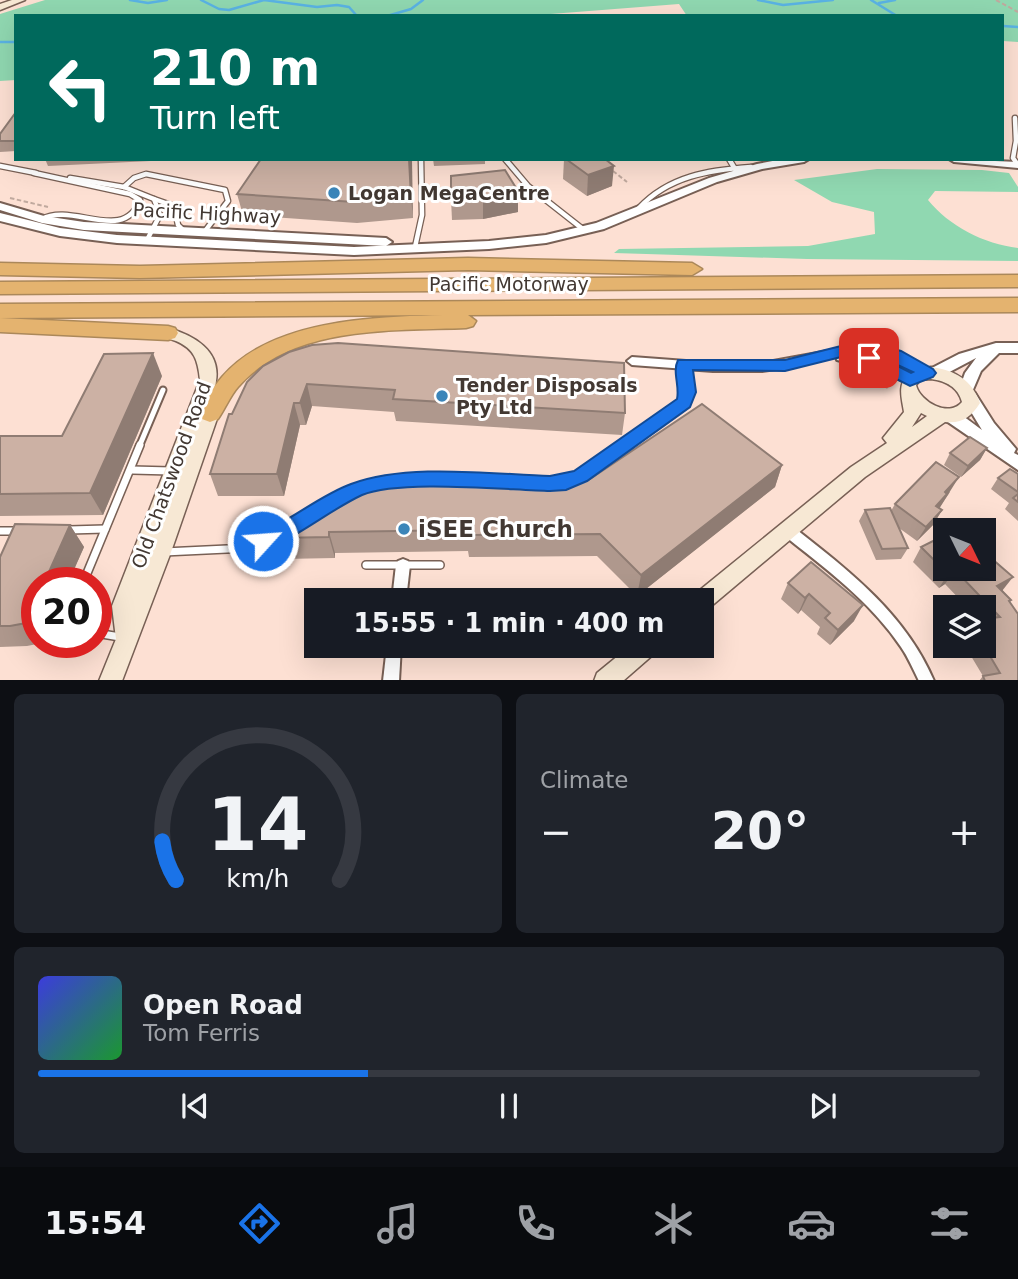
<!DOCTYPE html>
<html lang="en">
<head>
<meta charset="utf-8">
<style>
  :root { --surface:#171b24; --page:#20242c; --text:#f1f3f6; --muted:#9ea1a6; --line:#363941; --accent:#1a73e8 }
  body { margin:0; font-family:"DejaVu Sans",sans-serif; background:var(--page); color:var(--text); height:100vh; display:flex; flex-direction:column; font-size:26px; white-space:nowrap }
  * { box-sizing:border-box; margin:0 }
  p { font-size:23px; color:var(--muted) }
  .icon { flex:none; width:38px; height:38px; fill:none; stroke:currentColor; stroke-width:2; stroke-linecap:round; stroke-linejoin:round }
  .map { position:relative; height:680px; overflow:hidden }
  .sheet { display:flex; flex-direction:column; gap:14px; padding:14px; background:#0d0f14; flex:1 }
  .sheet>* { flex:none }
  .top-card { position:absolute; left:14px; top:14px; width:990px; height:147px; border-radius:0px; box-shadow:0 7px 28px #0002; background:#00695c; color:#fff; overflow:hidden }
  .needle { width:46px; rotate:133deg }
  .tools { position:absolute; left:933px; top:518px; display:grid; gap:14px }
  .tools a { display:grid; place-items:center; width:63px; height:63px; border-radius:0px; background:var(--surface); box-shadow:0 7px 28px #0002; font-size:35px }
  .speed { position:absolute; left:21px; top:567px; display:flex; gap:14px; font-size:35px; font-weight:700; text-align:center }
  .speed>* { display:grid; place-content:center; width:91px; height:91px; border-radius:50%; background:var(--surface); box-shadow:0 7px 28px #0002; line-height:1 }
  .speed .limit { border:10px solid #d22; background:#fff; color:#111 }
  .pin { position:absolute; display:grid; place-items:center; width:60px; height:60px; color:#fff; margin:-30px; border-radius:14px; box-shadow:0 4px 10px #0006 }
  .me { position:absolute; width:77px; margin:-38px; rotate:64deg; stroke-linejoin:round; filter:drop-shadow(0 0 5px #0008) }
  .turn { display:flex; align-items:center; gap:24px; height:147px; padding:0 21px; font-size:32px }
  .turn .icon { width:91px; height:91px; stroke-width:2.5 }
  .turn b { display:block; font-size:49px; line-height:60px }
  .big { font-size:52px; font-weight:600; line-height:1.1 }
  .sheet .widget { flex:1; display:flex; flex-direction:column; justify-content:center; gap:10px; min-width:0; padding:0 24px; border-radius:10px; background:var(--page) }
  .sheet .dial { align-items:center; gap:0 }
  .dial svg { height:182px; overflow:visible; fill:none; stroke:var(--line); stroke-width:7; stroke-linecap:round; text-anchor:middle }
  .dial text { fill:var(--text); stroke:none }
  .song { display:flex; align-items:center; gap:21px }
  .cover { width:84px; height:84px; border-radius:10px; background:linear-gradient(135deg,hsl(240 70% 55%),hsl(130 70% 35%)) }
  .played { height:7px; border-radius:4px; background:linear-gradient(90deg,var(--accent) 35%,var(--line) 35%) }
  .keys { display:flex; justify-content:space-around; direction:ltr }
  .heat { display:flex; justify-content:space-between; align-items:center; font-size:38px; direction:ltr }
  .sheet .tiles { flex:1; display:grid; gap:14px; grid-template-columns:1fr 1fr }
  .widget:last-child { grid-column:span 2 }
  .trip { position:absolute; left:304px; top:588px; width:410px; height:70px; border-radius:0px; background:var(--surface); box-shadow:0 7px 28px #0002; font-weight:600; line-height:70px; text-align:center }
  .dock { display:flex; height:112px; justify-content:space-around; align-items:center; background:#090b0e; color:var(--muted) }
  .dock .icon { width:49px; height:49px }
  .dock .selected { color:var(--accent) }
  .dock b { font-size:32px; color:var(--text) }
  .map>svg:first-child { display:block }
</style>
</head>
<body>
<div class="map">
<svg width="1018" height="681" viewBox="0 0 1018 681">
  <rect width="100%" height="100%" fill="#fde0d3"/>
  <g fill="#90d8b1">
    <path d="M 45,0 L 1018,0 L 1018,42 L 1003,41 L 1003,16 L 687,16 L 679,4 L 525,16 L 16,16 L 16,80 L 0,81 L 0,14 Z"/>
    <path d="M 877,169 L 982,170 L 1009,173 L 1018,187 L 1018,192 L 935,191 L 928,200 C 949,226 984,244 1018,248 L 1018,261 L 807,259 L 614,253 L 619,249 L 808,246 L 875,234 L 874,212 L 832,202 L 794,180 Z"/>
  </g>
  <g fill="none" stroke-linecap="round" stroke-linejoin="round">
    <g stroke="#5ab3e4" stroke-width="2.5">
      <path d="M 130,0 L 148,3 L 167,0"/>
      <path d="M 201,0 L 219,9 L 229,10 L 264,0 L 317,7 L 337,5 L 349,7 L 357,16"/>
      <path d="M 758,0 L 783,5 L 833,0"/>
      <path d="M 871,0 L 897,16"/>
      <path d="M 879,3 L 895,0"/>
      <path d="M 387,16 L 411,9 L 423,0"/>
      <path d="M 1003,26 L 1018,27"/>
      <path d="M 0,42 L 16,42"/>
    </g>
    <g stroke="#786055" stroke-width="7">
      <g id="service-far2">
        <path d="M 1015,118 L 1016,141 L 1013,158 L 1018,165"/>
        <path d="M 505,159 L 528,186 L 584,230"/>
        <path d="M 729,159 L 735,169"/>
        <path d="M 0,166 L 36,173"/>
        <path d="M 34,173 L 130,194 L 140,200 C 124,244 72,202 42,219"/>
        <path d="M 70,178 L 124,187 L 154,199 L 160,215 L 147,240"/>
        <path d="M 124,187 L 134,178 L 146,174 L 225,190 L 228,201 L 205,231"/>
        <path d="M 154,199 L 174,206 L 178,225 L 183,230"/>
        <path d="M 639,208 C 669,176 709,170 751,167"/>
        <path d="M 415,247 L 422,215 L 421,159"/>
      </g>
    </g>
    <g stroke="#786055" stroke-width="9">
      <g id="service-far1">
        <path d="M 139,447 L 163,390"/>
        <path d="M 627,447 L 684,403 L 687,392 L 684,365"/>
      </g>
    </g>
    <g stroke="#786055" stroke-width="10">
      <g id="service">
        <path d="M 132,470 L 171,471"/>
        <path d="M 561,482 L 589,471 L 630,445"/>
        <path d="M 344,497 L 367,486"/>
        <path d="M 69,530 L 105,529"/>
        <path d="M 0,531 L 17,531"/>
        <path d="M 164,552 L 248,548 L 279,535 L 335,502"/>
        <path d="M 366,565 L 440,565"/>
        <path d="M 83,583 L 140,445"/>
        <path d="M 96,633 L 120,637"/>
        <path d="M 58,646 L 60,642"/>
      </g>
    </g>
    <g stroke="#786055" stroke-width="4">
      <g id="minor">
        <path d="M 861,345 C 887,346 908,357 931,370 L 932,373 L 931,376 L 923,376 C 897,360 880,350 848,354 L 873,355 L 914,377 L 916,380 L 914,383 L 906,383 L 867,362 L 841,361 L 837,360 L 836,356 L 790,367 L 762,371 L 713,371 L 632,365 L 627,361 L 632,357 L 713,363 L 762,363 Z"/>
        <path d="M 787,524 L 792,526 C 848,570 905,613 934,681 L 919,681 C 913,669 908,657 901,647 C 870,601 825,568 782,534 L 780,530 L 782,526 Z"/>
        <path d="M 403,559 L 408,561 L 410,565 L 406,600 L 392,600 L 396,565 L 398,561 Z"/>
        <path d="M 387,646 L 401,646 L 399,681 L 383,681 Z"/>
      </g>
    </g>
    <g stroke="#786055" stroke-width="4">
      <g id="tertiary">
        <path d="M 783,159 L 809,159 L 804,162 L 762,169 L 717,182 L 604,229 L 546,243 L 489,249 L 354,255 L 117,243 L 60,236 L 0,221 L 0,213 L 60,228 L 117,235 L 354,247 L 489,241 L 546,235 L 596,223 L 709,178 L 757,164 Z"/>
        <path d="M 949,159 L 1018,162 L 1018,168 L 954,162 Z"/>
        <path d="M 0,203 L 44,216 L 84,222 L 386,238 L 392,242 L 386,246 L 84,230 L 42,223 L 0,210 Z"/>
        <path d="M 996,343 L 1018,343 L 1018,353 L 999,353 L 981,371 L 972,392 L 975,393 L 994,423 L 1016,449 L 1014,453 L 1018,455 L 1018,470 L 945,420 L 942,416 L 945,412 C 958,409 971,423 982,430 L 962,397 L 964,395 L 959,390 L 965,373 L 976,358 L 940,377 L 930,377 L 928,373 L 930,369 L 959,354 Z"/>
      </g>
    </g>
    <g stroke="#786055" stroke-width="3">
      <g id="secondary">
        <path d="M 12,0 L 25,0 L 0,10 L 0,4 Z"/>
        <path d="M 168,328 C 193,335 221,350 216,381 C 215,390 209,399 206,408 L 216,408 L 219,413 L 171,552 L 122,681 L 99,681 L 116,639 L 112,606 L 200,380 C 198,361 195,349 176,341 C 169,339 165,338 160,333 Z"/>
        <path d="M 931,367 C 955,370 972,380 980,403 C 971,417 962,424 945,422 L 865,477 L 709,608 L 702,611 L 702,600 L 692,600 L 695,594 L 851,467 L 887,443 L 883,438 L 904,412 C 901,395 898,386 908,372 ZM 931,379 C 946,381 958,387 962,402 C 949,418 920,402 916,385 L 920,380 ZM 921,413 L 927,416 L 912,427 Z"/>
        <path d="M 630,646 L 658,646 L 655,653 L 623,681 L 594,681 L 597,673 Z"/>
      </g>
    </g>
    <g stroke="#ab885a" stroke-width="3">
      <g id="motorway">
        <path d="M 468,258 L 692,263 L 702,269 L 692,275 L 468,270 L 140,278 L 0,275 L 0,263 L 140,266 Z"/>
        <path d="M 1018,275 L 1018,287 L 0,294 L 0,282 Z"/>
        <path d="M 1018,298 L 1018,312 L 468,315 L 476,321 L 473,326 L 466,328 C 391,331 293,325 238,387 C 230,396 225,409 218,419 L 210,422 L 202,419 L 199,413 C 205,401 213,387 222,377 C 272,319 374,317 444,315 L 0,318 L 0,304 Z"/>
        <path d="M 0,318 L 168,326 L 175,328 L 178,333 L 175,338 L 168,340 L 0,332 Z"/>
      </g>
    </g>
    <g stroke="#c0a99e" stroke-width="2" stroke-dasharray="4.5 2.5" stroke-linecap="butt">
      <path d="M 996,0 L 1018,12"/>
      <path d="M 613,171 L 627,182"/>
      <path d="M 10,198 L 48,207"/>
    </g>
    <path stroke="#c0a99e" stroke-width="2.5" stroke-dasharray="7 3.5" stroke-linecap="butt" d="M 861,381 L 872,381 L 889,388"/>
    <use href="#service-far2" stroke="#fff" stroke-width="4.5"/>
    <use href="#service-far1" stroke="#fff" stroke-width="5"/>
    <use href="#service" stroke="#fff" stroke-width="7"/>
    <use href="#minor" fill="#fff" fill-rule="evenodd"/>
    <use href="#tertiary" fill="#fff" fill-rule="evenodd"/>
    <use href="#secondary" fill="#f7e8d4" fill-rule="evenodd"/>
    <use href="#motorway" fill="#e4b36f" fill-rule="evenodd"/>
  </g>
  <g fill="#af988d">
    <path d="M 16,112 L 16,151 L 0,152 L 0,134 Z"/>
    <path d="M 45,159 L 192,159 L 48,166 Z"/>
    <path d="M 433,159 L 485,159 L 485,164 L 434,166 Z"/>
    <path d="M 564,159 L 605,159 L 612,186 L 587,196 L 563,179 Z"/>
    <path d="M 411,172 L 413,218 L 357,223 L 243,215 L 237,194 Z"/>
    <path d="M 518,191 L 518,212 L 483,219 L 452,220 L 451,199 Z"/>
    <path d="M 263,366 L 625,413 L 622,435 L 396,421 L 394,412 L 312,406 L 306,425 L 300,425 L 284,496 L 218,496 L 210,474 L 232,414 Z"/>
    <path d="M 162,376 L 103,515 L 0,516 L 0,436 L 62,436 Z"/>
    <path d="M 987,448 L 980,460 L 961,477 L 944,465 L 950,453 Z"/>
    <path d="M 782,465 L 775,487 L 637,596 L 597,556 L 469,557 L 468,551 L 335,553 L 335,558 L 283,559 L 276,538 L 587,481 Z"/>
    <path d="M 1018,474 L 1018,521 L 1005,509 L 1009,503 L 991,489 L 998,478 Z"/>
    <path d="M 950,492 L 939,508 L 942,510 L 933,525 L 917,541 L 899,528 L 908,548 L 901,559 L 876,560 L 859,521 L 865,510 L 891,511 L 895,504 Z"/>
    <path d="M 70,525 L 84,547 L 68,583 L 37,583 L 37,642 L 43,642 L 42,643 L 27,646 L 0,647 L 0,557 Z"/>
    <path d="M 945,538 L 984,569 L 1011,600 L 1010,601 L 1018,681 L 979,681 L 983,676 L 965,646 L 984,646 L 984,607 L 967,607 L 945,584 L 939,588 L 913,562 L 921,547 Z"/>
    <path d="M 788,583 L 854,621 L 830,645 L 817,634 L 820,627 L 801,610 L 798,614 L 781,599 Z"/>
  </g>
  <g fill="#8f7c73">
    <path d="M 409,159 L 412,159 L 413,218 L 411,197 Z"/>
    <path d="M 614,166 L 612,186 L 587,196 L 588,175 Z"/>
    <path d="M 518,191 L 518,212 L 483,219 L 483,198 Z"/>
    <path d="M 153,353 L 162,376 L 103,515 L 90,493 Z"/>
    <path d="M 307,384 L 312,406 L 306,425 L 300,403 Z"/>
    <path d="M 294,403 L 300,425 L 284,496 L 277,474 Z"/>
    <path d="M 987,448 L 980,460 L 961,477 L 968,466 Z"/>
    <path d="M 782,465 L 775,487 L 637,596 L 641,575 Z"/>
    <path d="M 959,477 L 939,509 L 927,520 L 945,492 Z"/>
    <path d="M 942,510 L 933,525 L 917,541 L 926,527 Z"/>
    <path d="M 70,525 L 84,547 L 68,583 L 44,583 Z"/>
    <path d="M 329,532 L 335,553 L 335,558 L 329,537 Z"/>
    <path d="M 955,570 L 945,584 L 939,588 L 948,574 Z"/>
    <path d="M 1013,577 L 1002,591 L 997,586 Z"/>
    <path d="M 809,594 L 801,610 L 798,614 L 805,598 Z"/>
    <path d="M 37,599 L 37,637 L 26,623 Z"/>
    <path d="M 863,605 L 854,621 L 830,645 L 838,630 Z"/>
  </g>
  <g fill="#ccb1a4" stroke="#8f7c73" stroke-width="2">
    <path d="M 16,112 L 16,141 L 0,141 L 0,134 Z"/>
    <path d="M 261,159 L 409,159 L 411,197 L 354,202 L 237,194 Z"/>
    <path d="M 566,159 L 605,159 L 614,166 L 588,175 Z"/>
    <path d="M 505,170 L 518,191 L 483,198 L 451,199 L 451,176 Z"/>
    <path d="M 338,343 L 624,363 L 625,413 L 393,399 L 395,390 L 307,384 L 300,403 L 294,403 L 277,474 L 210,474 L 229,414 L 232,414 L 247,382 L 263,366 L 289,352 L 312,345 Z"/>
    <path d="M 153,353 L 90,493 L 0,494 L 0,436 L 62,436 L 104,354 Z"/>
    <path d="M 702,404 L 782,465 L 641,575 L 600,534 L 467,535 L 468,530 L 329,532 L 329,537 L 276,538 L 331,511 L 331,503 L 379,479 L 587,481 Z"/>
    <path d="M 970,437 L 987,448 L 968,466 L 950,453 Z"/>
    <path d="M 936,462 L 959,477 L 945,492 L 947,494 L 936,506 L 942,510 L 926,527 L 895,504 Z"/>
    <path d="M 1010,469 L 1018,474 L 1018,492 L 998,478 Z"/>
    <path d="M 1018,494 L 1018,502 L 1013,498 Z"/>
    <path d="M 890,508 L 908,548 L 882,549 L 865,510 Z"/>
    <path d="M 15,524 L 70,525 L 44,583 L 37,583 L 37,599 L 26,623 L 10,626 L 0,626 L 0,557 Z"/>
    <path d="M 943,536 L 945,538 L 945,569 L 984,569 L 984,552 L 1013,577 L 997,586 L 1011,600 L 1009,601 L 1018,614 L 1018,681 L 985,681 L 983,676 L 1000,673 L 984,646 L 984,619 L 1000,617 L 955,570 L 948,574 L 921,547 Z"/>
    <path d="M 811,562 L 863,605 L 838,630 L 825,618 L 830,613 L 809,594 L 805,598 L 788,583 Z"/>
  </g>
  <path fill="#1a73e8" stroke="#114b97" stroke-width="2" fill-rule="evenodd" d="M 873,343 L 901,351 L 933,369 L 936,373 L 933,377 L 910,386 L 863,362 L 861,358 L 863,355 L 849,355 L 785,371 L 693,370 L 696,392 L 690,407 L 587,481 L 566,490 L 550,491 C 506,490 400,479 362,495 C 328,511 299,537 263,550 L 256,547 L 253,541 L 256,535 C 290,522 318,496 351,484 C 407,463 490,474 550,476 L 574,471 L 677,399 C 680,386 672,372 678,360 L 785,360 L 849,344 ZM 878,356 L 913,372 L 911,373 Z"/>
  <g fill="#3b85b9" stroke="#fff" stroke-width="2.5">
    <circle cx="334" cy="193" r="7"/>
    <circle cx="442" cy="396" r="7"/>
    <circle cx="404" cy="529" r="7"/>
  </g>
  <g text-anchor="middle" stroke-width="6" stroke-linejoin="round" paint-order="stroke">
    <g font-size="19" font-weight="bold" fill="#423832" stroke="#fff" text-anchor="start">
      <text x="348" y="200">Logan MegaCentre</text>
      <text x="456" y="392">Tender Disposals<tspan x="456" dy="22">Pty Ltd</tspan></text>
    </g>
    <g font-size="19" fill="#423832" stroke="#fff">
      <text transform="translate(207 213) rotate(3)" y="7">Pacific Highway</text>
      <text x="509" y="291">Pacific Motorway</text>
      <text transform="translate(171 475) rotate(-70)" y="7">Old Chatswood Road</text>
    </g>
    <g font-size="23" font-weight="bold" fill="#423832" stroke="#fff" text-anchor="start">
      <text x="418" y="537">iSEE Church</text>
    </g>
  </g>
</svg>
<div class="tools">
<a><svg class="needle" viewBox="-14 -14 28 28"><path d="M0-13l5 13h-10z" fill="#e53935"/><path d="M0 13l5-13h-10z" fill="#9ea1a6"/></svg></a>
<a><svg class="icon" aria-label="layers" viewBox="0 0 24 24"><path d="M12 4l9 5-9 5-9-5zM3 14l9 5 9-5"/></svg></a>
</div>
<div class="speed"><div class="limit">20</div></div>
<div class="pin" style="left:869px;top:358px;background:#d93025"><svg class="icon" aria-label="arrive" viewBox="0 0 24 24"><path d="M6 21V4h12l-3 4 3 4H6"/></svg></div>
<svg class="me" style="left:263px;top:541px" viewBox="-20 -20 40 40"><circle r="17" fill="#1a73e8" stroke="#fff" stroke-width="3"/><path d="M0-11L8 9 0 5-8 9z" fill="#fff"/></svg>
<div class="trip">15:55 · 1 min · 400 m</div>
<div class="top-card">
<div class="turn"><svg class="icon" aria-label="left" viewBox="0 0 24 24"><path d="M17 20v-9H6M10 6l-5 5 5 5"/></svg><div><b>210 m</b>Turn left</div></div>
</div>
</div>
<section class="sheet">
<div class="tiles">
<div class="widget dial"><svg viewBox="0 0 100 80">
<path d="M14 69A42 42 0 1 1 86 69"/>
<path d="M14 69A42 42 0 0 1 8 52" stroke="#1a73e8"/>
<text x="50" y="56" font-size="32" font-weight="700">14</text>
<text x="50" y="72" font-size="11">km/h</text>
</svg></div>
<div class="widget"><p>Climate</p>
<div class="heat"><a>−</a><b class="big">20°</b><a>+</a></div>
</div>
<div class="widget">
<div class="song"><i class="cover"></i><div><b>Open Road</b><p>Tom Ferris</p></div></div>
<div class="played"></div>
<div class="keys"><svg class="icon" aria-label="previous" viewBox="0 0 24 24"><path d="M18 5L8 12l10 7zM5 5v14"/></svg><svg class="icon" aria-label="pause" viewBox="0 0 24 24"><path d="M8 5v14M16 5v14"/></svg><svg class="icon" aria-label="next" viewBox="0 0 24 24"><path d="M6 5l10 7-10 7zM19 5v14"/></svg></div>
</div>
</div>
</section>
<nav class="dock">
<b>15:54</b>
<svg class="icon selected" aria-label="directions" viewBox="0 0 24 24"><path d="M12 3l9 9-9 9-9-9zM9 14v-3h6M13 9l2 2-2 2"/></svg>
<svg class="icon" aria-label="music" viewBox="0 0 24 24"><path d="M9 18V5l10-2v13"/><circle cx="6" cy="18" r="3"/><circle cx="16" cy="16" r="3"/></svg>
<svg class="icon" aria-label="phone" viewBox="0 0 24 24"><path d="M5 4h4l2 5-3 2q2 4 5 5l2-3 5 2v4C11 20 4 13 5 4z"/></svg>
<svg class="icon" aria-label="climate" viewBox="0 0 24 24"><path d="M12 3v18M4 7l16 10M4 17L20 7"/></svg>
<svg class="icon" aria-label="car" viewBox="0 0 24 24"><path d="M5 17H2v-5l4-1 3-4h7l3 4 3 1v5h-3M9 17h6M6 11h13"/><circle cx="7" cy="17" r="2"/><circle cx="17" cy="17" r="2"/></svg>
<svg class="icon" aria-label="filters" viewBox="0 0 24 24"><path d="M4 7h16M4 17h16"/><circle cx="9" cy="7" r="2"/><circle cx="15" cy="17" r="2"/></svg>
</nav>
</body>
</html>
